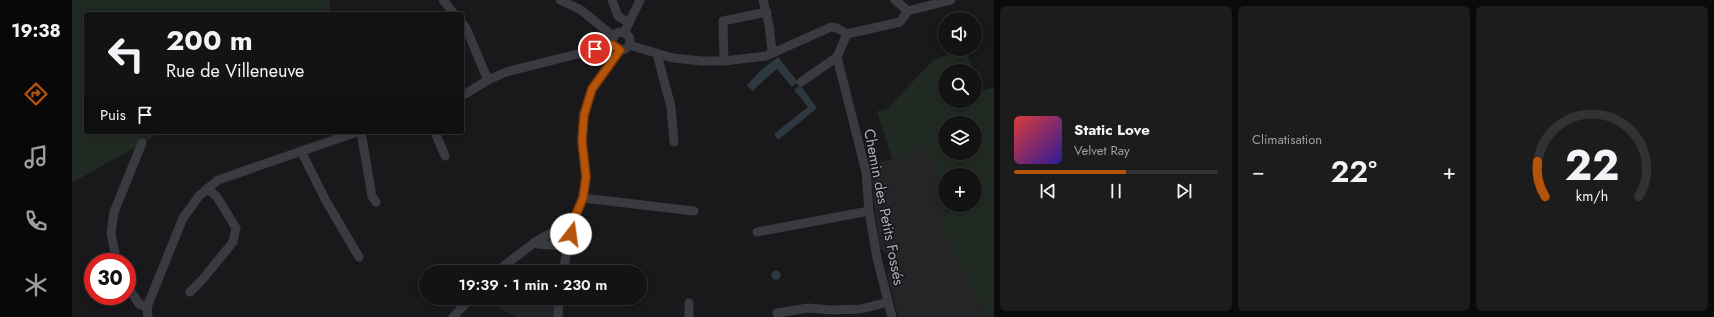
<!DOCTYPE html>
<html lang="fr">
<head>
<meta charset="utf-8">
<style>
  :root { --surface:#131314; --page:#1c1c1d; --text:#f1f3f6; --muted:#9d9ea0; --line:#323234; --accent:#b45309 }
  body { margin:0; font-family:Jost,sans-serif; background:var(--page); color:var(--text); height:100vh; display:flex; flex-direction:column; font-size:15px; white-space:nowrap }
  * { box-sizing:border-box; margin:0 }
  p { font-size:13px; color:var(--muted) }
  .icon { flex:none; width:22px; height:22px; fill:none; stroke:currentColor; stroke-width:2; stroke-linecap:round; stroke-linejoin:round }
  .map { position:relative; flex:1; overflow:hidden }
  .details { display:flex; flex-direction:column; gap:6px; padding:6px; background:#0a0a0b; width:720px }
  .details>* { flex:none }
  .guide { position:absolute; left:12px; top:12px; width:380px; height:122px; border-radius:4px; box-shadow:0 2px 10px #0003,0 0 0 1px var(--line); background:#131314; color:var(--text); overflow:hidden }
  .fabs { position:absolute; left:866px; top:12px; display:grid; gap:8px }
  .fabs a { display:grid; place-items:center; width:44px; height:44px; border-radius:50%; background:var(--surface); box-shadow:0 2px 10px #0003,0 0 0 1px var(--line); font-size:20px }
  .speed { position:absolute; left:12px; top:253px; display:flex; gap:8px; font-size:20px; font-weight:700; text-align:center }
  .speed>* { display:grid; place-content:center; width:52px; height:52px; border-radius:50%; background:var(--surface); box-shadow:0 2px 10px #0003,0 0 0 1px var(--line); line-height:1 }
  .speed .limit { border:6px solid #d22; background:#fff; color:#111 }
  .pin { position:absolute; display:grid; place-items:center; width:34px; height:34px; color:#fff; margin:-17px; border:2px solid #fff; border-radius:50%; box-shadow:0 1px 4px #0007 }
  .me { position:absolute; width:44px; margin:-22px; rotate:15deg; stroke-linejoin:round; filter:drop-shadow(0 0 3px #0008) }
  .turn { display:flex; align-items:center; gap:14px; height:84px; padding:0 16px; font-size:18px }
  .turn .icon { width:52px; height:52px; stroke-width:2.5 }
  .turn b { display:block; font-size:28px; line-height:34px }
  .then { display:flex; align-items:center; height:38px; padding:0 16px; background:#0003; gap:8px; font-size:15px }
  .big { font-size:30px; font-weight:600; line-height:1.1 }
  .details .card { flex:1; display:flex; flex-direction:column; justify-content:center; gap:6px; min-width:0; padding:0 14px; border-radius:6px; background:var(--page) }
  .details .dial { align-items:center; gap:0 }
  .dial svg { height:104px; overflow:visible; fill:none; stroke:var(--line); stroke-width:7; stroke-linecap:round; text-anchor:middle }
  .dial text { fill:var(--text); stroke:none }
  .song { display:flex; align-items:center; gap:12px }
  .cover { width:48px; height:48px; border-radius:6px; background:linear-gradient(135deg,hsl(0 70% 55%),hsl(250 70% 35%)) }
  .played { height:4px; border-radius:2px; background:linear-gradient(90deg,var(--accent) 55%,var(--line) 55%) }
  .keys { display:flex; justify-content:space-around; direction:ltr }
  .heat { display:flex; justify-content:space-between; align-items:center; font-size:22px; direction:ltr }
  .details .tiles { flex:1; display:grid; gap:6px; grid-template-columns:repeat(3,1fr) }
  .trip { position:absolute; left:347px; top:265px; width:228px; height:40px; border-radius:20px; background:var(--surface); box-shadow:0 2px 10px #0003,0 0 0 1px var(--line); font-weight:600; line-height:40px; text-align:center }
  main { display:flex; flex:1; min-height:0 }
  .menu { display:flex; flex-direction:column; width:72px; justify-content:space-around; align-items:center; background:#080808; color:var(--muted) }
  .menu .icon { width:28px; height:28px }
  .menu .on { color:var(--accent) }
  .menu b { font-size:18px; color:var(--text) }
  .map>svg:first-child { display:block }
</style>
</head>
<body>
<main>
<nav class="menu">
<b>19:38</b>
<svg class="icon on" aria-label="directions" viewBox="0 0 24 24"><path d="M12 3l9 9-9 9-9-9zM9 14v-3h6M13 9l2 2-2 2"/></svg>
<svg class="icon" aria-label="music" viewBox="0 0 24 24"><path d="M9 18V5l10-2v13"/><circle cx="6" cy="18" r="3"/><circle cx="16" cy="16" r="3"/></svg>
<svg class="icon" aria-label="phone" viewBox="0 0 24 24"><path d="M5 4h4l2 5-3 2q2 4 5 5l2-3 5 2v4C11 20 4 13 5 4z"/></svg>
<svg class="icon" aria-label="climate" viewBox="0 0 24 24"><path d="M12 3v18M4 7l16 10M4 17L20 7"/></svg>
</nav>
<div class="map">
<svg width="922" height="317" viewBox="0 0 922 317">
  <rect width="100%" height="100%" fill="#19191b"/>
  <g fill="#252528">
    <path d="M 854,145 L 873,200 L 873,205 L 875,205 L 877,213 L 866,219 L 905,302 L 912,308 L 909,317 L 826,317 L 815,275 L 817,272 L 816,269 L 823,259 L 822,254 L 813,253 L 808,248 L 797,165 L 829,157 Z"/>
    <path d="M 406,298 L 484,298 L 481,317 L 445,317 Z"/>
  </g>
  <g fill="#212a22" fill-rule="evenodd">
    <path d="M 0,0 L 257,0 L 259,14 L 14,14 L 14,132 L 90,132 L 0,183 Z"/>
    <path d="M 894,49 L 900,71 L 873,71 L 873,101 L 903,101 L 903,79 L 907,92 L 922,87 L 922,317 L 909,317 L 912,308 L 905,302 L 866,219 L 877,213 L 875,205 L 903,205 L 903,175 L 873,175 L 873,200 L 854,146 L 829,157 L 820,159 L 805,111 L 814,110 L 861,60 ZM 873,123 L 903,123 L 903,153 L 873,153 Z"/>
  </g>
  <g fill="#2e3840">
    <path d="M 706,57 L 726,82 L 720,87 L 705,69 L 680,91 L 675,85 L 688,71 Z"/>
    <path d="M 728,85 L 745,108 L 706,140 L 702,134 L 736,107 L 722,90 Z"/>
    <circle cx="704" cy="275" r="4.5"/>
  </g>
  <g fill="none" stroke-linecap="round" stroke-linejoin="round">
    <g stroke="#3a3b41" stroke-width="9">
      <path d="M 371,0 L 382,14"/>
      <path d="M 488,0 L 509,10 L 542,37"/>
      <path d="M 540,0 L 546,16 L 557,23"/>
      <path d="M 691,0 L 697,25 L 700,50 L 701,53"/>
      <path d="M 823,0 L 836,11"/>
      <path d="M 836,11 L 879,0"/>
      <path d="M 390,23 L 394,28 L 416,80"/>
      <circle cx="549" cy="41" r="9"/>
      <path d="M 552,33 L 568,0"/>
      <path d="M 775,34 L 765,57 L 794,172 L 797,211 L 805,258 L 820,317"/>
      <path d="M 775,34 L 828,22 L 836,11"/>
      <path d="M 557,45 L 601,58 L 630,61 L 652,61 L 694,56 L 759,27 L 765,28 L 775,34"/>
      <path d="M 585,54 L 599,107 L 602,142"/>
      <path d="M 652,61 L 651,21 L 695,12"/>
      <path d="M 729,82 L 765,57"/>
      <path d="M 390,96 L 416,80 L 434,72 L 541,45"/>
      <path d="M 289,132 L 300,196 L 304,202"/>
      <path d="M 363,132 L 373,156"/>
      <path d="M 229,151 L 254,201 L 287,257"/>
      <path d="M 511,198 L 622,211"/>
      <path d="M 502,221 L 511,198 L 514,177 L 510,141 L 512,115 L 520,89 L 548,50"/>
      <path d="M 685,232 L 797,211"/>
      <path d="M 463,242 L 466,244 L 495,246"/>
      <path d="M 45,262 L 39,234 L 42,212 L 70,143"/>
      <path d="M 424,272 L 463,242 L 497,223"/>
      <path d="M 491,272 L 500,226"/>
      <path d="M 55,285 L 67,304 L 75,307"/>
      <path d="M 118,292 L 130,280 L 161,242 L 164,228 L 145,197 L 135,188"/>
      <path d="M 705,313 L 736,308 L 760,310 L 789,309 L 816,302"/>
      <path d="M 76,317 L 75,307 L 111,218 L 127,196 L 146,180 L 285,132"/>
      <path d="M 381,317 L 399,298"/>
      <path d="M 486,317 L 487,298"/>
      <path d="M 617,317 L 617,303"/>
    </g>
  </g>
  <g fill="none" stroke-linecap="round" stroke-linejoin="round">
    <g stroke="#753606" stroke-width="10">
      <path id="route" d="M 499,234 L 500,226 L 503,224 L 502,219 L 511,198 L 514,177 L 510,141 L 512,115 L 520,89 L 548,50 L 541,45 L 523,49"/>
    </g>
    <use href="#route" stroke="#b45309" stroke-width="7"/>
  </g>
  <g text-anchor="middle" stroke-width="3" stroke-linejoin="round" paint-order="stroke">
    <g font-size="15" fill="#abb0bb" stroke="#141416">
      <text transform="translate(812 207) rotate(79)" y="5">Chemin des Petits Fossés</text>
    </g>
  </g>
</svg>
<div class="fabs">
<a><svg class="icon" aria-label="sound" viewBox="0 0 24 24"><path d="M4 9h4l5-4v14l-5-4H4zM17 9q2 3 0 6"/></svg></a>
<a><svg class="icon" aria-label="search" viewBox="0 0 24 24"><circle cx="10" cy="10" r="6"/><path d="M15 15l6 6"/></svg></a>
<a><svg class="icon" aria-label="layers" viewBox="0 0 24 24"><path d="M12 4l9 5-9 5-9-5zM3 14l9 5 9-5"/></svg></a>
<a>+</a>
</div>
<div class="speed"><div class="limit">30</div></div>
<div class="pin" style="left:523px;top:49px;background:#d93025"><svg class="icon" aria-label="arrive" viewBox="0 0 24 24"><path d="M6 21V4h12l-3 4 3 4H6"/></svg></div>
<svg class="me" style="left:499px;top:234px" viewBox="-20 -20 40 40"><circle r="19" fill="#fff"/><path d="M0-13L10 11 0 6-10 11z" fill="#b45309"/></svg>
<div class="trip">19:39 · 1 min · 230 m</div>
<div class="guide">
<div class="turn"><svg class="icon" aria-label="left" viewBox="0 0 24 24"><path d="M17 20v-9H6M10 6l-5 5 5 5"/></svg><div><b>200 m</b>Rue de Villeneuve</div></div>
<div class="then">Puis<svg class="icon" aria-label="arrive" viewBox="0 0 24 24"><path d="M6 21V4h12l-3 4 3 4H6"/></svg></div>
</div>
</div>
<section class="details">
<div class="tiles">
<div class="card">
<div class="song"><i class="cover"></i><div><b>Static Love</b><p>Velvet Ray</p></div></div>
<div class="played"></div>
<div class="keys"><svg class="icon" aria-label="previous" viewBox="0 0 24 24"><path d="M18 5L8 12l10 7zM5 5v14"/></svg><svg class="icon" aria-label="pause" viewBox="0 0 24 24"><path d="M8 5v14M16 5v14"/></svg><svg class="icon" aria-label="next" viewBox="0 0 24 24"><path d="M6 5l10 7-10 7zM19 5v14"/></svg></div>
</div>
<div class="card"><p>Climatisation</p>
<div class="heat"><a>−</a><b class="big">22°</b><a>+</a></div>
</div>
<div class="card dial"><svg viewBox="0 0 100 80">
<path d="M14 69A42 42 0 1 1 86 69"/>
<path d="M14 69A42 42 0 0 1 8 42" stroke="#b45309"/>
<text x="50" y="56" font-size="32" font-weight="700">22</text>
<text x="50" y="72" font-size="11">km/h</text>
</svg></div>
</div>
</section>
</main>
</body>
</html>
